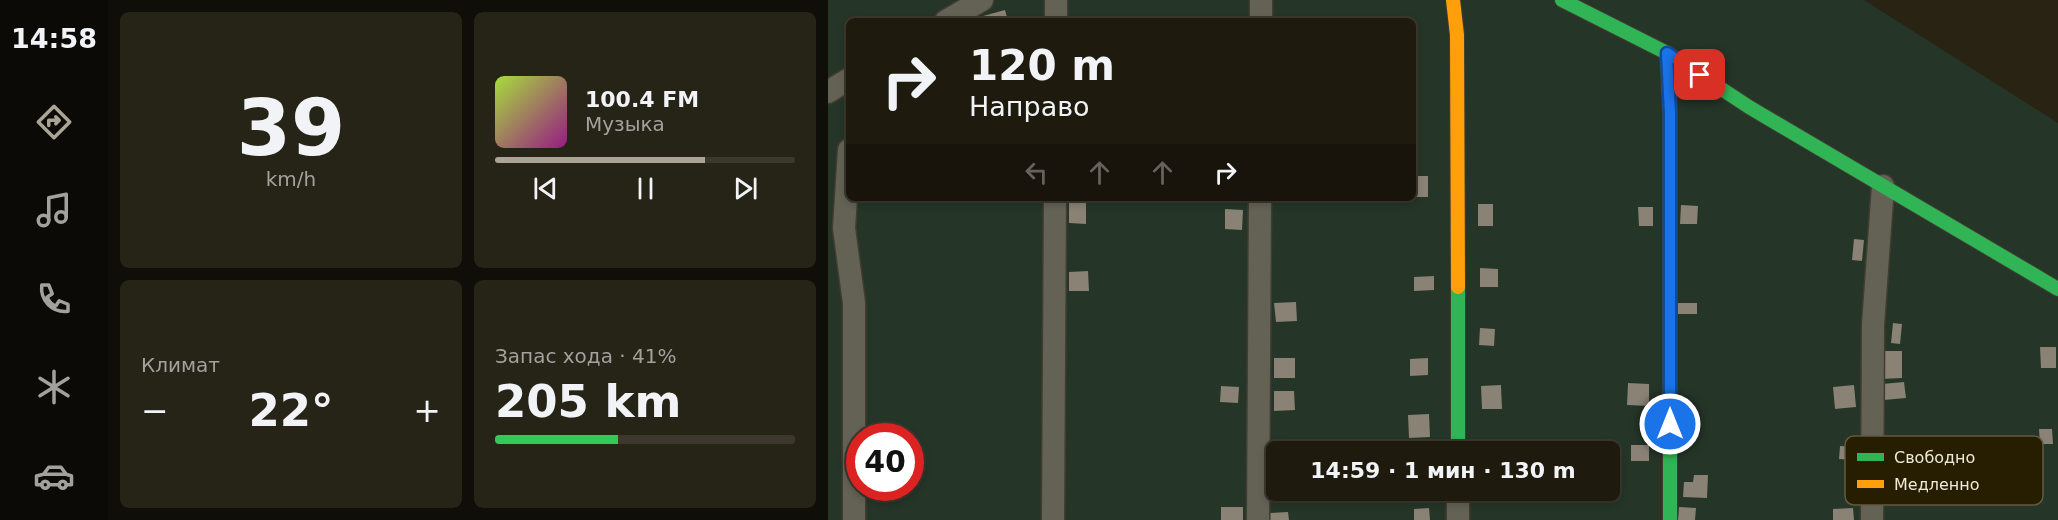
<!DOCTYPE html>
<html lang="ru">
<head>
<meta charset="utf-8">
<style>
  :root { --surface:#1e1a0e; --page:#262317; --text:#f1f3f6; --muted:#a1a19e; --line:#3c382e; --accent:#a9a493 }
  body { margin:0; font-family:"DejaVu Sans",sans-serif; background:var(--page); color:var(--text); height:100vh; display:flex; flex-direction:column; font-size:22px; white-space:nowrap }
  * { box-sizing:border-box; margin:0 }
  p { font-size:20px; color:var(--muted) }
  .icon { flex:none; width:33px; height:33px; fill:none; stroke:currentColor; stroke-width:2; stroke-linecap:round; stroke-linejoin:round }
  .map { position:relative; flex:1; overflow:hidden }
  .sheet { display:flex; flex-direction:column; gap:12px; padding:12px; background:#100e08; width:720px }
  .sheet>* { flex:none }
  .top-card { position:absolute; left:18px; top:18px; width:570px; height:183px; border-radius:9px; box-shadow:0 3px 9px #0003,0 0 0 2px var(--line); background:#1e1a0e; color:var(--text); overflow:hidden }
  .speed { position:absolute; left:18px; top:423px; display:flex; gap:12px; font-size:30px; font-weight:700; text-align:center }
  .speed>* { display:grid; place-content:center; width:78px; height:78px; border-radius:50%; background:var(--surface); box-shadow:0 3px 9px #0003,0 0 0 2px var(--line); line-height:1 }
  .speed .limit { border:9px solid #d22; background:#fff; color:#111 }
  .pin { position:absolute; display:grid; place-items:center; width:51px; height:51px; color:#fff; margin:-26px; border-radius:12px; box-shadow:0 3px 9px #0006 }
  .me { position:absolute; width:66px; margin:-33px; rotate:0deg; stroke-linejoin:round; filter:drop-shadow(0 0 4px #0008) }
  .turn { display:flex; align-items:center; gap:21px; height:126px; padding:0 24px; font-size:27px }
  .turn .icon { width:78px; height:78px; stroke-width:2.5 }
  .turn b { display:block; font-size:42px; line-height:51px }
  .lanes { display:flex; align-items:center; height:57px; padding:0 24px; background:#0003; justify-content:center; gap:30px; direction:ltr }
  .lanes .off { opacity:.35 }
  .big { font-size:45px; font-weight:800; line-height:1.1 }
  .sheet .card { flex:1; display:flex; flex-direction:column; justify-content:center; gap:9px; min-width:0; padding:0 21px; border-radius:9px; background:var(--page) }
  .sheet .dial { align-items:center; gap:0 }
  .dial b { font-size:78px; line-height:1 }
  .song { display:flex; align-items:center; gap:18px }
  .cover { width:72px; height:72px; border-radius:9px; background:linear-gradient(135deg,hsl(80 70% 55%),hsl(310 70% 35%)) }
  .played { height:6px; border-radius:3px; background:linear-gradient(90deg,var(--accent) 70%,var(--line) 70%) }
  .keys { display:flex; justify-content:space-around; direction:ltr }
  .heat { display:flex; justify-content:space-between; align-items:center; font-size:33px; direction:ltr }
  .charge { height:9px; border-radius:4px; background:linear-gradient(90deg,#34c759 41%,var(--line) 0) }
  .sheet .tiles { flex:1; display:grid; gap:12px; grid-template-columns:repeat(2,1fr) }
  .trip { position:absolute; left:438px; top:441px; width:354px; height:60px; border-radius:9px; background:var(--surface); box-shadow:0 3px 9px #0003,0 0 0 2px var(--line); font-weight:800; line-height:60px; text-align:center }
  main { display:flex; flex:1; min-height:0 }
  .menu { display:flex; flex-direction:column; width:108px; justify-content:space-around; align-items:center; background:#0c0a06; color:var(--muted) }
  .menu .icon { width:42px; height:42px }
  .menu .active { color:var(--accent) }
  .menu b { font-size:27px; color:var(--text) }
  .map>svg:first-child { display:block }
</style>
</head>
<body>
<main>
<nav class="menu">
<b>14:58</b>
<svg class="icon active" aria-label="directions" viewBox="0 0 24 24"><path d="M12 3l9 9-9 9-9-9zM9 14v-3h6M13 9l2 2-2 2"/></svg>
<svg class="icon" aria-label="music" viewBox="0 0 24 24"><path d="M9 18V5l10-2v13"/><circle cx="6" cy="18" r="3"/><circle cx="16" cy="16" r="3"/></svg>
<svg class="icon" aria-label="phone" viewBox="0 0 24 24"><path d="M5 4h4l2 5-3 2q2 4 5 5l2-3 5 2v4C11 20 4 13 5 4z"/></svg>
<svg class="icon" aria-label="climate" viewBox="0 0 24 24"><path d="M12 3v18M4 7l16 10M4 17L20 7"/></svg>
<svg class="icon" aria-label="car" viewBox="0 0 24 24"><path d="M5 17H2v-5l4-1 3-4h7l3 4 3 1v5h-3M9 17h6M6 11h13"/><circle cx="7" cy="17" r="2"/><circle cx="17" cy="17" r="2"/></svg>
</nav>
<section class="sheet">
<div class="tiles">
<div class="card dial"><b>39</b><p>km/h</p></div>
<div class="card">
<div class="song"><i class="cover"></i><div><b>100.4 FM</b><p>Музыка</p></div></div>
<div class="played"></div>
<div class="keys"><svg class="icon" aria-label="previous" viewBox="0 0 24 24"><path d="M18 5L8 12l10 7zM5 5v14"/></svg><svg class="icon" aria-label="pause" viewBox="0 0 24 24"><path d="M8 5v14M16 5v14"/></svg><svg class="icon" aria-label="next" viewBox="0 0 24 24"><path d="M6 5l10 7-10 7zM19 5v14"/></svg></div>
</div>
<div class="card"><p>Климат</p>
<div class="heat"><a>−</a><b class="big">22°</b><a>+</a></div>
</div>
<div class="card"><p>Запас хода · 41%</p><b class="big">205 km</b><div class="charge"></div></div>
</div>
</section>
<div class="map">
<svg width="1230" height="520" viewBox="0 0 1230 520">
  <rect width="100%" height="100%" fill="#282312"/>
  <path fill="#253528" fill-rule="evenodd" d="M 0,0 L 1036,0 L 1230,123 L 1230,520 L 0,520 ZM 21,21 L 585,21 L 585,198 L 21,198 ZM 32,436 L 82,436 L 82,488 L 32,488 ZM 448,452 L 782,452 L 782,490 L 448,490 Z"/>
  <g fill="#898275">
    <path d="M 177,10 L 180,21 L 157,21 L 155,16 Z"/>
    <rect x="585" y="176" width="15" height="21"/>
    <path d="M 241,203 L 258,203 L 258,224 L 241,223 Z"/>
    <rect x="650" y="204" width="15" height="22"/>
    <path d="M 853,205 L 870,206 L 869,224 L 852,224 Z"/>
    <path d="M 810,207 L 825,207 L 825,226 L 811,226 Z"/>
    <path d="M 397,209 L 415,210 L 414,230 L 397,229 Z"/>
    <path d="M 1026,239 L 1036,240 L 1034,261 L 1024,260 Z"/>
    <path d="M 652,268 L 670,269 L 670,287 L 652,287 Z"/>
    <path d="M 260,271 L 261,291 L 241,291 L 241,272 Z"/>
    <path d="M 606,276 L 606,290 L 586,291 L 586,277 Z"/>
    <path d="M 468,302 L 469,321 L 448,322 L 446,303 Z"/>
    <rect x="849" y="303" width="20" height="11"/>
    <path d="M 1065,323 L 1074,324 L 1072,344 L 1063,343 Z"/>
    <path d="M 652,328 L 667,329 L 666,346 L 651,345 Z"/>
    <path d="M 1212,347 L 1228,347 L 1228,368 L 1213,368 Z"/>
    <path d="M 1053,351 L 1074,351 L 1074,378 L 1053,379 Z"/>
    <rect x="446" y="358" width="21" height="20"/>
    <path d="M 600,358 L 600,375 L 582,376 L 582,359 Z"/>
    <path d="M 1076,382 L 1078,398 L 1056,400 L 1054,384 Z"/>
    <path d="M 800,383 L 821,384 L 821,406 L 799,405 Z"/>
    <path d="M 673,385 L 674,409 L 654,409 L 653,386 Z"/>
    <path d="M 1026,385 L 1028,407 L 1007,409 L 1005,387 Z"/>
    <path d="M 393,386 L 411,387 L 410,403 L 392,402 Z"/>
    <path d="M 446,391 L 466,391 L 467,410 L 446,411 Z"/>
    <path d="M 601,414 L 602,437 L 581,438 L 580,415 Z"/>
    <path d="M 1211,429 L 1224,429 L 1225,444 L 1212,444 Z"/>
    <rect x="803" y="445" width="18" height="16"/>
    <path d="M 589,446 L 604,447 L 604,452 L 589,452 Z"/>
    <path d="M 1012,446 L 1027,447 L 1026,460 L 1011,459 Z"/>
    <path d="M 443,449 L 462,449 L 462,452 L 448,452 L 448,468 L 443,468 Z"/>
    <path d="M 866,475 L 880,475 L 879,498 L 855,497 L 856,482 L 865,482 Z"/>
    <rect x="393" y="507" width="22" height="13"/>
    <path d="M 851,507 L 868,508 L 867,520 L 850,520 Z"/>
    <path d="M 601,508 L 602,520 L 586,520 L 586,509 Z"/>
    <path d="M 1025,508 L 1026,520 L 1005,520 L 1005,509 Z"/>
    <path d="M 460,512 L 461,520 L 440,520 L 440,513 Z"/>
  </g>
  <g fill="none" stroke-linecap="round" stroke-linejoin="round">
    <g stroke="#413d31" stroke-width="25">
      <g id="street">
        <path d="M 118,21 L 154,0"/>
        <path d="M 228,21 L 228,0"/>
        <path d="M 433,21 L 433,0"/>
        <path d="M 0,92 L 21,79"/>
        <path d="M 21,150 L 16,228 L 26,303 L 26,520"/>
        <path d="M 630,490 L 630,520"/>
        <path d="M 225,520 L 227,198"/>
        <path d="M 430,520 L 432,198"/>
        <path d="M 1044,520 L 1045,325 L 1055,186"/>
      </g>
    </g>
    <g stroke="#413d31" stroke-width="16">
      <g id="fast">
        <path d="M 734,0 L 839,53 L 921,107 L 1230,289"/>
        <path d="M 839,53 L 842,113 L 842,520"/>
        <path d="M 630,287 L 630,452"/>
      </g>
    </g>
    <g stroke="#413d31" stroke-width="16">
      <path id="slow" d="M 625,0 L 629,35 L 630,287"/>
    </g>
    <use href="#street" stroke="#646155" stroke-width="22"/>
    <use href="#fast" stroke="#30b455" stroke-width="14"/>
    <use href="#slow" stroke="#ff9f0a" stroke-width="14"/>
  </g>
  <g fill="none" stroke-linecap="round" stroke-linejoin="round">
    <g stroke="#114b97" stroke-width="15">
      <path id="route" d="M 842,424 L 842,113 L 839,53 L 872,75"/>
    </g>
    <use href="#route" stroke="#1a73e8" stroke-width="10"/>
  </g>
  <rect x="1017" y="436" width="198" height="69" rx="9" fill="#271d01" stroke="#635a42" stroke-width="1.5"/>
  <rect x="1029" y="453" width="27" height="8" fill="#30b455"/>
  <rect x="1029" y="480" width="27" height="8" fill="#ff9f0a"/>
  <g font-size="16" fill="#efe9d8">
    <text x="1066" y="463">Свободно</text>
    <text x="1066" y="490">Медленно</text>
  </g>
</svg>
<div class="speed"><div class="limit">40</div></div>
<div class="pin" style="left:872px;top:75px;background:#d93025"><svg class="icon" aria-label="arrive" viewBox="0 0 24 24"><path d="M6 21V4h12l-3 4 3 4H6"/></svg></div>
<svg class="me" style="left:842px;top:424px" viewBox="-20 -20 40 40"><circle r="17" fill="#1a73e8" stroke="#fff" stroke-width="3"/><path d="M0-11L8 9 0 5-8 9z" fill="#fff"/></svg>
<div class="trip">14:59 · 1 мин · 130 m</div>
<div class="top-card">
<div class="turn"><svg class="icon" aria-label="right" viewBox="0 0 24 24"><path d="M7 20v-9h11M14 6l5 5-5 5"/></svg><div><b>120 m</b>Направо</div></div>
<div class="lanes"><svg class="icon off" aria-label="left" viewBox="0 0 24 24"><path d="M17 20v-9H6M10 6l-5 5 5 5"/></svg><svg class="icon off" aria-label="ahead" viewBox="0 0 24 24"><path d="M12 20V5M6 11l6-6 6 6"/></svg><svg class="icon off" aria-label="ahead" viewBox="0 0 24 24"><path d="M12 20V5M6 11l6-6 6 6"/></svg><svg class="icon" aria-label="right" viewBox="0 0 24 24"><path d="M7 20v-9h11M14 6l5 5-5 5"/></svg></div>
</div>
</div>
</main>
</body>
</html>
